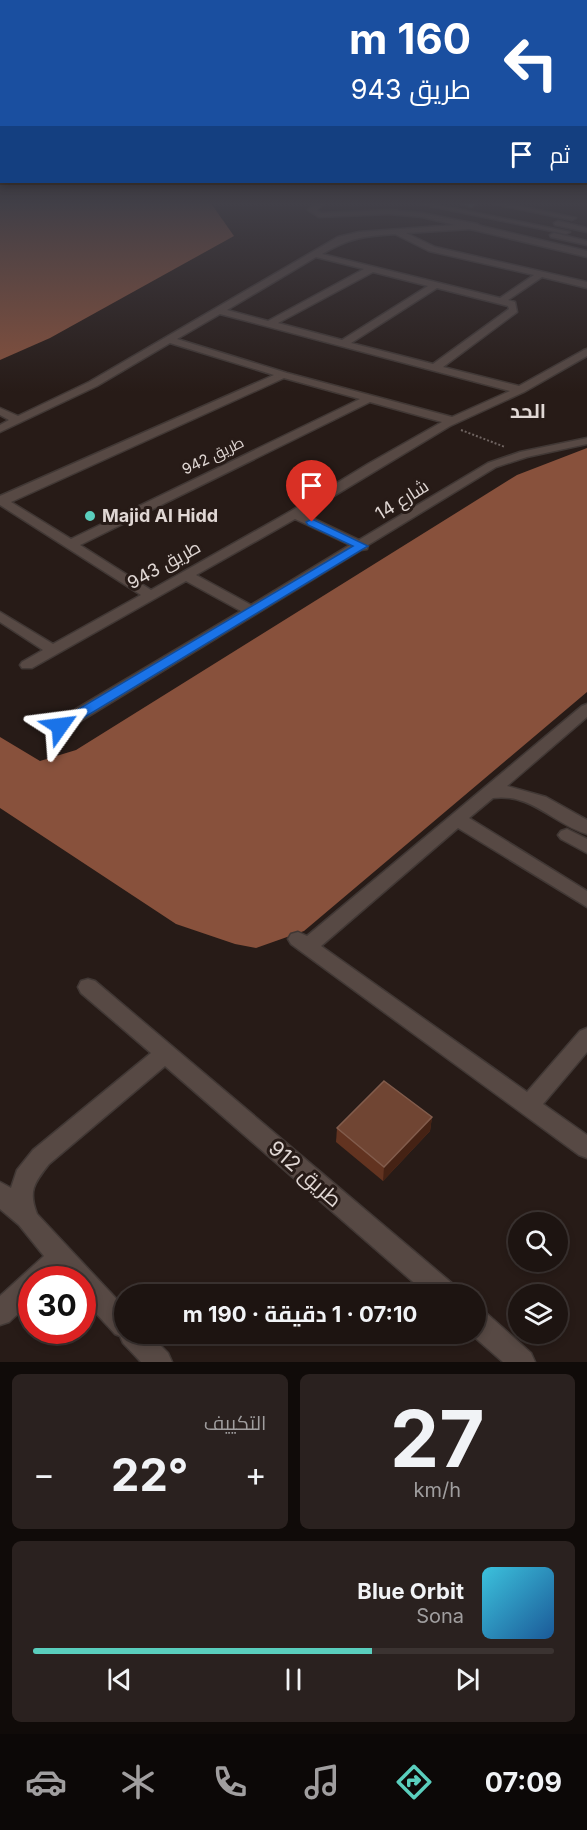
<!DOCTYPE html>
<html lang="ar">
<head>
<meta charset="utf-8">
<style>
  :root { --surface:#1d1411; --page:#2a211f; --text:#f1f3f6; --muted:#a09e9f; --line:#3b3331; --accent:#5acebd }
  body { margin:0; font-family:Inter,Cairo,sans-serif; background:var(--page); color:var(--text); direction:rtl; height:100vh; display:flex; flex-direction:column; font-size:22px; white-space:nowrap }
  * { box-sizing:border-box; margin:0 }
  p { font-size:20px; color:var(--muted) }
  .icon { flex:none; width:33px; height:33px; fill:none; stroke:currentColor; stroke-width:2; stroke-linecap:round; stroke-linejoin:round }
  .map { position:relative; height:1362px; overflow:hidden; direction:ltr }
  .details { display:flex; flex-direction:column; gap:12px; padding:12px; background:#100b09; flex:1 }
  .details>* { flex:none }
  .top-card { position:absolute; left:0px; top:0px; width:588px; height:183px; box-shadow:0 3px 9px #0003,0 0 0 2px var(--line); direction:rtl; background:#1a4fa0; color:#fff; overflow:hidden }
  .fabs { position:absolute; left:508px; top:1212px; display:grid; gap:12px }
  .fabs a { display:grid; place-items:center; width:60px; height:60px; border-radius:50%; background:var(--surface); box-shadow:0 3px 9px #0003,0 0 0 2px var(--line); font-size:30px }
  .speed { position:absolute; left:18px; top:1266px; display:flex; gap:12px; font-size:30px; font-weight:700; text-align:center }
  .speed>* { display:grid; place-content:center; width:78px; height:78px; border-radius:50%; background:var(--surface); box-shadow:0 3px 9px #0003,0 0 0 2px var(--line); line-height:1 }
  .speed .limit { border:9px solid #d22; background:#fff; color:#111 }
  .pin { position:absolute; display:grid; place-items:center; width:51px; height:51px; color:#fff; margin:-62px -26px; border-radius:50% 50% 50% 0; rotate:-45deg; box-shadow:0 0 6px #0007 }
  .pin .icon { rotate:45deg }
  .me { position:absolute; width:66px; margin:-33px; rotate:59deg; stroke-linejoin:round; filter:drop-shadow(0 0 4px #0008) }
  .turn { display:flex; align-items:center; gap:21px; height:126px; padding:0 18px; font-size:27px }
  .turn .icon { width:78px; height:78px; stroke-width:2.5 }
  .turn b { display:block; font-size:42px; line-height:51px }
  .then { display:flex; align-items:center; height:57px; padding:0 18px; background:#0003; gap:12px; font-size:22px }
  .big { font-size:45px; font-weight:700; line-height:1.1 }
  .details .tile { flex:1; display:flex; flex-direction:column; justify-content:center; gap:9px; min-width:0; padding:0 21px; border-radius:9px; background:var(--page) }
  .details .dial { align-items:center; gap:0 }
  .dial b { font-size:78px; line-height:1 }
  .song { display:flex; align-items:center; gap:18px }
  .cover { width:72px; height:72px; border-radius:9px; background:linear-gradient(135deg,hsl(190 70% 55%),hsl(210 70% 35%)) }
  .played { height:6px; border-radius:3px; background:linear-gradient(90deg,var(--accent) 65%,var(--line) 65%) }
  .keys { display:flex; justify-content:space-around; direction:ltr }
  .heat { display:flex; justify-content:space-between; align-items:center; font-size:33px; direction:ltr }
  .details .tiles { flex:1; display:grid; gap:12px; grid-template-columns:1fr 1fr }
  .tile:last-child { grid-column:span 2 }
  .trip { position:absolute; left:114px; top:1284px; width:372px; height:60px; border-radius:30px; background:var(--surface); box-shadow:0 3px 9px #0003,0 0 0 2px var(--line); font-weight:700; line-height:60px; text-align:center; direction:rtl }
  .dock { display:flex; height:96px; justify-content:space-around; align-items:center; background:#0c0807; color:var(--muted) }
  .dock .icon { width:42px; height:42px }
  .dock .current { color:var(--accent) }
  .dock b { font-size:27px; color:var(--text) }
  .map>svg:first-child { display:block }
</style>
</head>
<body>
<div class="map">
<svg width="587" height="1362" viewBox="0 0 587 1362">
  <rect width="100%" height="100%" fill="#271b17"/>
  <g fill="#88513c">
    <path d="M 0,202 L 210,202 L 234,236 L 50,338 L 0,360 Z"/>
    <path d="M 587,448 L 587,692 L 304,931 L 256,948 L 235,944 L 176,924 L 0,808 L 0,737 L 40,761 L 76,750 L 517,475 Z"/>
  </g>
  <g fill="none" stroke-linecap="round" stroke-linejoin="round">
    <g stroke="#413835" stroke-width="3">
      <g id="minor">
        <path d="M 318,202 L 326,202 L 317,210 L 321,213 L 389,210 L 422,213 L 477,224 L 481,226 L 587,251 L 587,257 L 470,229 L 406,233 L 435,247 L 587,282 L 587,288 L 542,277 L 508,300 L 515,302 L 517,312 L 443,367 L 519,386 L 584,350 L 587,349 L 587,356 L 524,392 L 450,426 L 304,514 L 359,540 L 488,463 L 520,452 L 587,438 L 587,444 L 527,457 L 496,467 L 368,545 L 367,549 L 361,550 L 66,730 L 54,730 L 52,726 L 54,722 L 241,611 L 186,581 L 32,668 L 22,668 L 20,665 L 22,662 L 43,650 L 0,622 L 0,612 L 53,644 L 141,595 L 0,505 L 0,496 L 274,375 L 170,343 L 97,386 L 0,432 L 0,425 L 9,420 L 0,415 L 0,408 L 18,416 L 89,382 L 338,237 L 359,232 L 455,225 L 422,217 L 389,214 L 319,217 L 308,210 ZM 395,234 L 429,251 L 534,275 L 500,298 L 322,254 C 349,238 364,236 395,234 ZM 316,257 L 364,269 L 268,321 L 227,310 ZM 373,272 L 428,286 L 342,340 L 278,323 ZM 437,288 L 508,306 L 509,309 L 433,364 L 351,343 ZM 220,314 L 510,391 L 452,417 L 287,373 L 177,339 ZM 284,378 L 360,399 L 71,539 L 11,502 ZM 370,402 L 442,422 L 368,464 L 291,511 L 151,590 L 80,545 ZM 295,519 L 350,545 L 251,605 L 196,575 Z"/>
        <path d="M 411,202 L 424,202 L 570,232 L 566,234 Z"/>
        <path d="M 485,202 L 499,202 L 576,218 L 572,220 Z"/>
        <path d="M 558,221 L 587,228 L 587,232 L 555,225 L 554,223 Z"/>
        <path d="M 554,233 L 587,241 L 587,245 L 551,237 L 550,235 Z"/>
        <path d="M 587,704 L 587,717 L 507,786 L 546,797 L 587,820 L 587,834 C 553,824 532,793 493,798 L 469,818 L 587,891 L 587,907 L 458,828 L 321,946 L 527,1092 L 580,1031 L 587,1028 L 587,1052 L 543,1104 L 587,1135 L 587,1158 L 579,1155 L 291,944 L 288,939 L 291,934 L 298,932 L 307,936 L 582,706 Z"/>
        <path d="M 567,829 L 587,839 L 587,853 L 561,839 L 558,835 L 561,831 Z"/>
        <path d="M 88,979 L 95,981 L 454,1285 L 457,1294 L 427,1294 L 165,1066 L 49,1164 C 34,1183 28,1191 37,1214 L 124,1307 L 124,1334 L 149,1334 L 168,1353 L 172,1362 L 141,1362 L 123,1343 L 120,1336 L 115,1334 L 82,1298 L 82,1280 L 65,1280 L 60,1274 L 55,1280 L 32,1280 L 32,1301 L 9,1322 L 0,1325 L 0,1296 L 44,1256 L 19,1225 L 0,1209 L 0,1182 L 11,1188 L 17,1170 L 33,1150 L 151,1053 L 81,993 L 78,987 L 81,981 Z"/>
        <path d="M 476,1309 L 485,1312 L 531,1353 L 535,1362 L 503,1362 L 471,1334 L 476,1334 Z"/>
      </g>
    </g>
    <g stroke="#413835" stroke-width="3">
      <path id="major" d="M 455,202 L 466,202 L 475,205 L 471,207 Z"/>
    </g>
    <path stroke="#6f6461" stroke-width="2" stroke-dasharray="2 2" stroke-linecap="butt" d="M 461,430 L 505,447"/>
    <use href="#minor" fill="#574944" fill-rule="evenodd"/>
    <use href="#major" fill="#50998d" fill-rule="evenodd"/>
  </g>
  <path fill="#623320" d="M 432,1117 L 430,1131 L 383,1181 L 336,1142 L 337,1128 Z"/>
  <path fill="#452214" d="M 432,1117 L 430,1131 L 383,1181 L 384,1167 Z"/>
  <path fill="#704533" stroke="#825c4c" stroke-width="1.5" d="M 384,1081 L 432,1117 L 384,1167 L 337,1128 Z"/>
  <linearGradient id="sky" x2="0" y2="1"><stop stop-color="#150f0d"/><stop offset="0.52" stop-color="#413f47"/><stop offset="1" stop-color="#413f47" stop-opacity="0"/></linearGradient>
  <rect width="587" height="392" fill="url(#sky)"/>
  <path fill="#1a73e8" stroke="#114b97" stroke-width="1.5" d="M 312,519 L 368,546 L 65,729 L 55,729 L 53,726 L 55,723 L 353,546 L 308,525 L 306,522 Z"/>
  <circle fill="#5acebd" stroke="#271b17" stroke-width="2" cx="90" cy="516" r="6"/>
  <g text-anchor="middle" stroke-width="6" stroke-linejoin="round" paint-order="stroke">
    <g font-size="15" fill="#e0d7d4" stroke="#271b17">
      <text transform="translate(213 456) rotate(-26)" y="5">طريق 942</text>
    </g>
    <g font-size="18" fill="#e0d7d4" stroke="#271b17">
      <text transform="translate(402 500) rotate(-32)" y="6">شارع 14</text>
      <text transform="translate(164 565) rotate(-29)" y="6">طريق 943</text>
    </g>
    <g font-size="18" font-weight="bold" fill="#e0d7d4" stroke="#271b17" text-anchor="start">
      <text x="102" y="522">Majid Al Hidd</text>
    </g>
    <g font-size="20" font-weight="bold" fill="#e0d7d4" stroke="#271b17">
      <text x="528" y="418">الحد</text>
    </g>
    <g font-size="21" fill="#e0d7d4" stroke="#271b17">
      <text transform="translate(305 1174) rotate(41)" y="7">طريق 912</text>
    </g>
  </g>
</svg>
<div class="fabs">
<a><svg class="icon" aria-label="search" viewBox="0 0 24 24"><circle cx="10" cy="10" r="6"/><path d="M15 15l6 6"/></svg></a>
<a><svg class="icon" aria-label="layers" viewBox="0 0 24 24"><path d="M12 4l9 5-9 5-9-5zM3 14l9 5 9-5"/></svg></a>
</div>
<div class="speed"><div class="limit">30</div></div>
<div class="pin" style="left:312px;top:522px;background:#d93025"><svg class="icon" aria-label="arrive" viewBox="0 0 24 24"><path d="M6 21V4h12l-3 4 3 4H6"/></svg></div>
<svg class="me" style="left:60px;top:726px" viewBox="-20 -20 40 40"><path d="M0-17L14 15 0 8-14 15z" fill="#1a73e8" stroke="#fff" stroke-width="4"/></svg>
<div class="trip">07:10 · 1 دقيقة · 190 m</div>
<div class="top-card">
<div class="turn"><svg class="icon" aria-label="left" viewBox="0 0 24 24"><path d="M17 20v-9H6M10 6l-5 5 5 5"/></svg><div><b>160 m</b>طريق 943</div></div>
<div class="then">ثم<svg class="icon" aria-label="arrive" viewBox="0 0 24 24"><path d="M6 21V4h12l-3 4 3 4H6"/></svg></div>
</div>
</div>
<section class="details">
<div class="tiles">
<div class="tile dial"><b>27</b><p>km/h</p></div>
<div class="tile"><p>التكييف</p>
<div class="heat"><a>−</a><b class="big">22°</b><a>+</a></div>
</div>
<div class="tile">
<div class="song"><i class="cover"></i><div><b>Blue Orbit</b><p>Sona</p></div></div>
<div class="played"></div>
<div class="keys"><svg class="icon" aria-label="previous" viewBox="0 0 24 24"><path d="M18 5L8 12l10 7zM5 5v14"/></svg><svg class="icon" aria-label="pause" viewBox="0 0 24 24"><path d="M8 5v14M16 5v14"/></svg><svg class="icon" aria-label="next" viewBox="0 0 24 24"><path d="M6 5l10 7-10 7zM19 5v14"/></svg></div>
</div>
</div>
</section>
<nav class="dock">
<b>07:09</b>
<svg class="icon current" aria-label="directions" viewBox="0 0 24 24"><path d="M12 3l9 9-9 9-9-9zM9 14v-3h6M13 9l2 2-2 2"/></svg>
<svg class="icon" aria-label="music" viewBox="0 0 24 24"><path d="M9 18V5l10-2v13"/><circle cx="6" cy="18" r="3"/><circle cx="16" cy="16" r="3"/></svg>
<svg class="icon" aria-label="phone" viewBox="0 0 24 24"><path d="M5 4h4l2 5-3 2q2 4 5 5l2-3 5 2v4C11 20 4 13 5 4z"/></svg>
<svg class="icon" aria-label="climate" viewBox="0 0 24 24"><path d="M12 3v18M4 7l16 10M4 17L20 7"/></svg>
<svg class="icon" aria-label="car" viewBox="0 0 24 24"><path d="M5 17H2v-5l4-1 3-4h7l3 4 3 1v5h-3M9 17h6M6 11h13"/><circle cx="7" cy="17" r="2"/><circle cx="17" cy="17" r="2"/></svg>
</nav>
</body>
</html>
